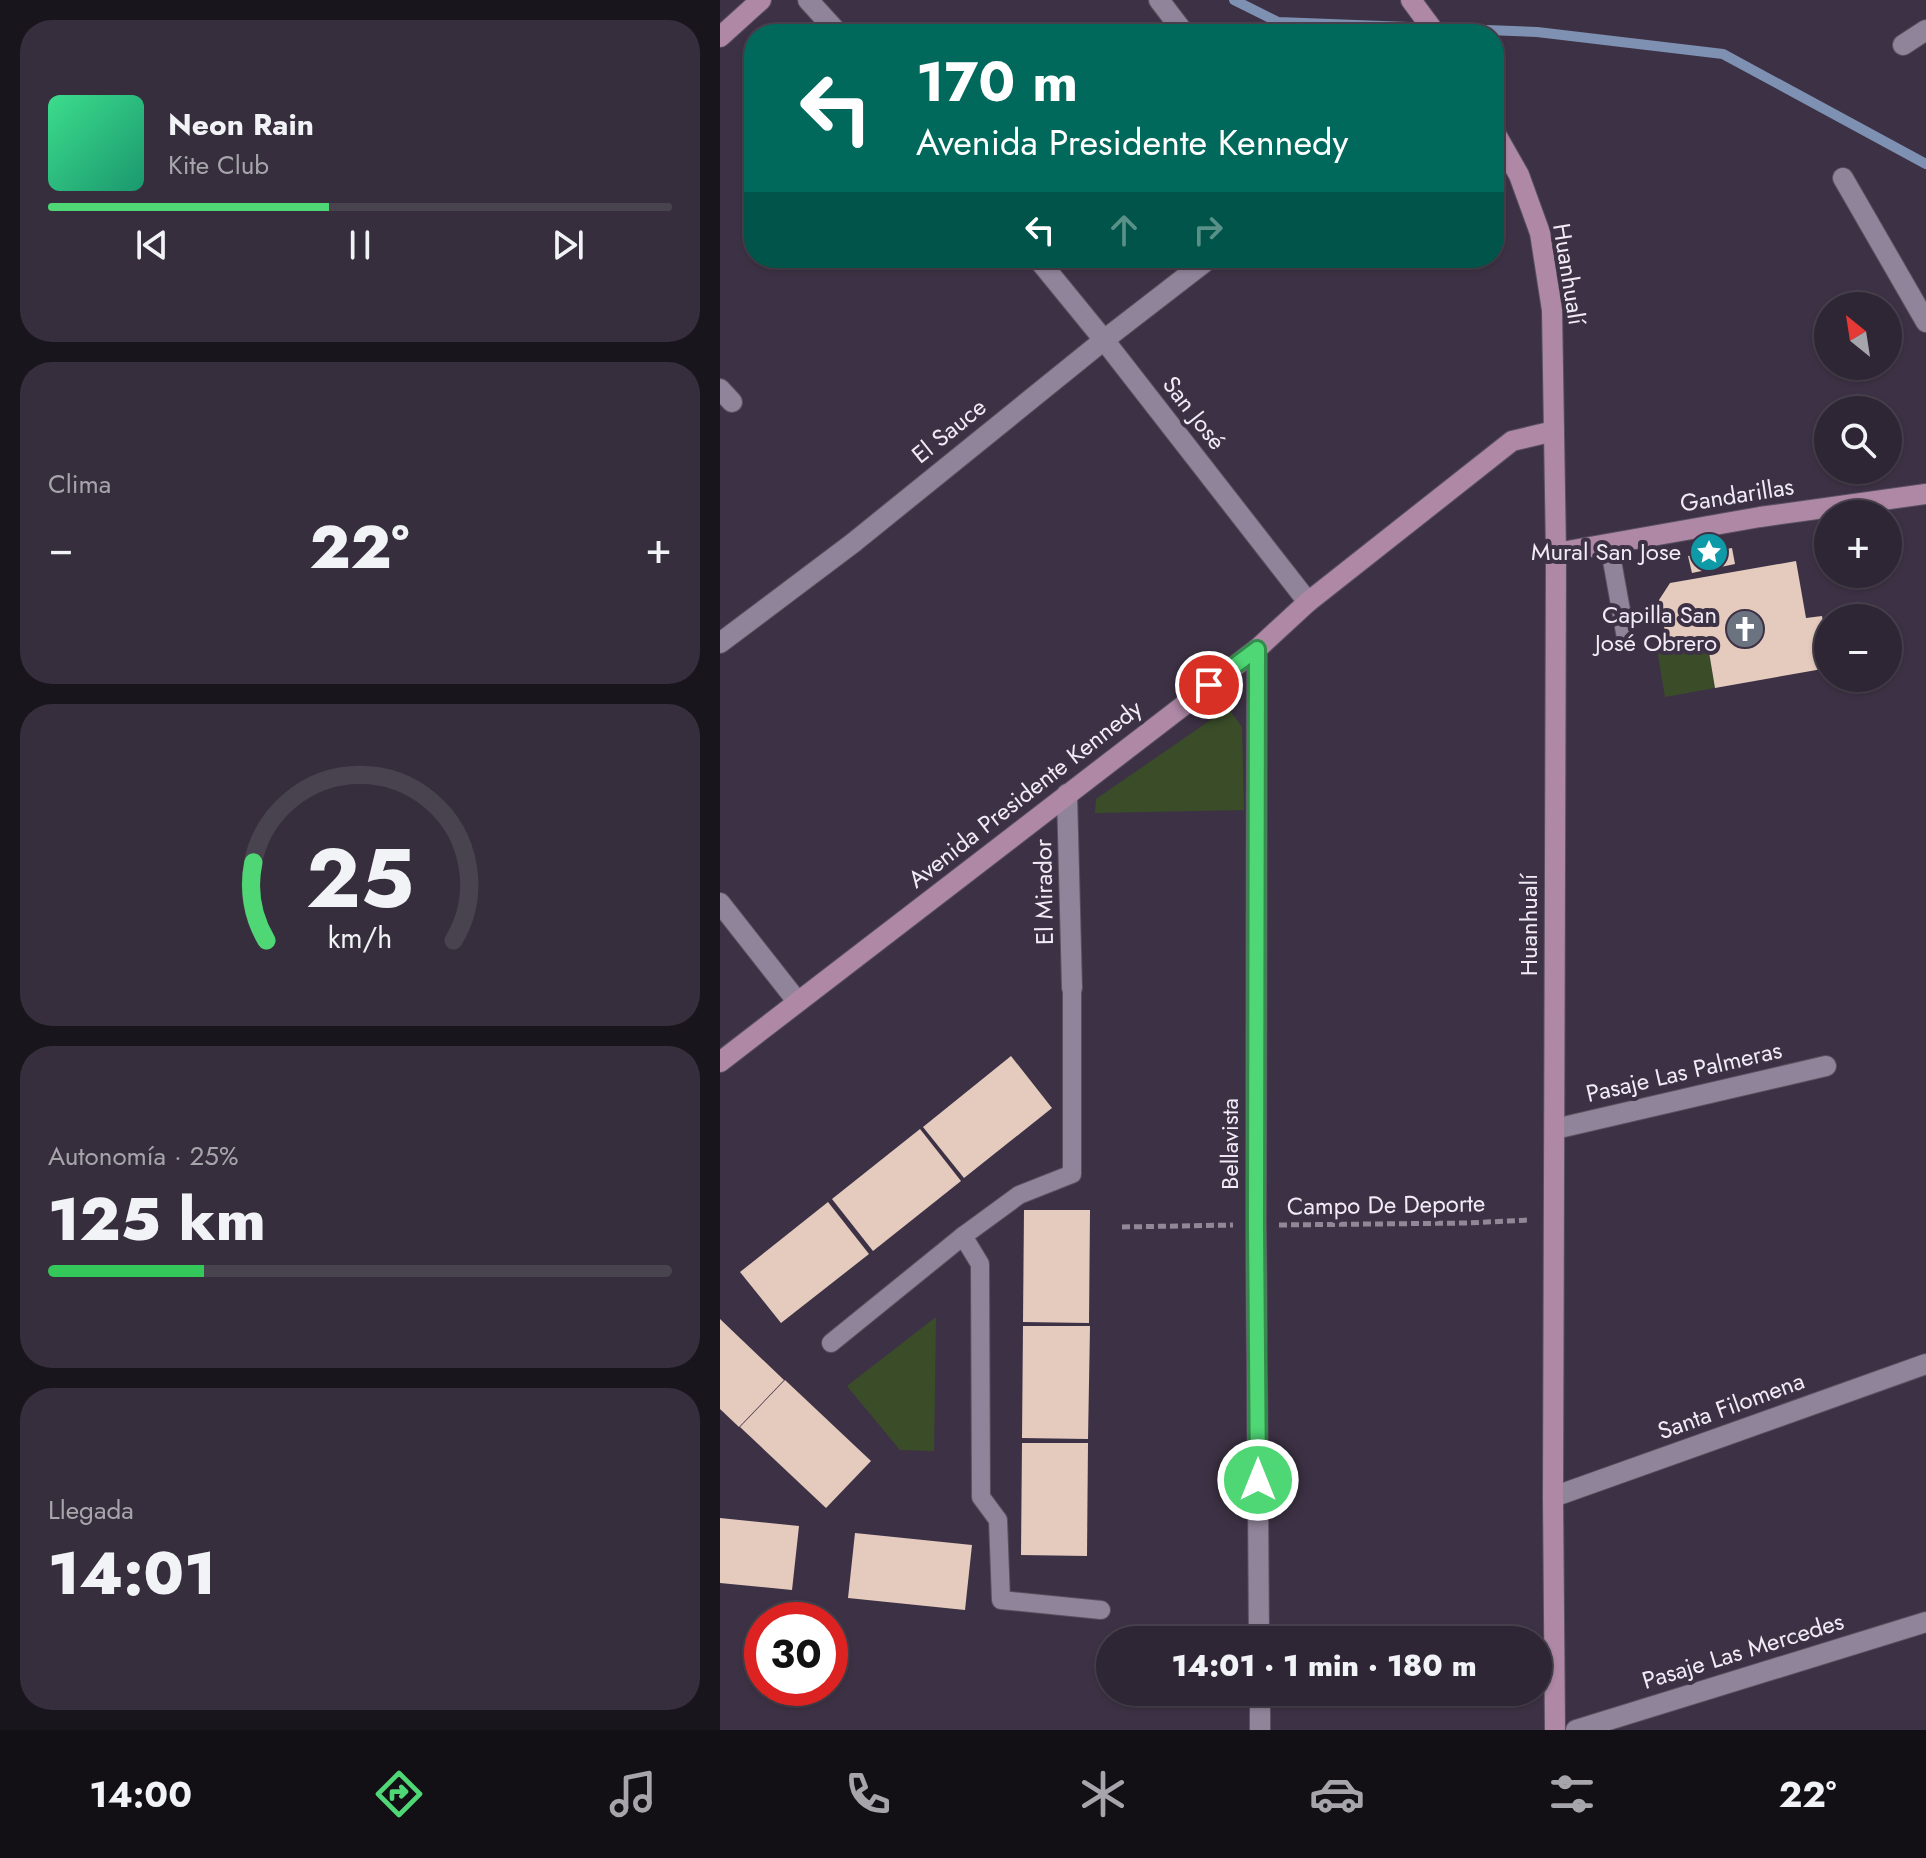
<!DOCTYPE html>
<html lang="es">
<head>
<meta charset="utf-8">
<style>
  :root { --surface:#2e2634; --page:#362e3c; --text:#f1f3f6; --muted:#a7a5ac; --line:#49434f; --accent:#4fd675 }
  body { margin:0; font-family:Jost,sans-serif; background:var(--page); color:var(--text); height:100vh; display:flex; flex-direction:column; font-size:30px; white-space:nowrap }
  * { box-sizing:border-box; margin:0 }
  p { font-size:26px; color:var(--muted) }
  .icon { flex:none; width:44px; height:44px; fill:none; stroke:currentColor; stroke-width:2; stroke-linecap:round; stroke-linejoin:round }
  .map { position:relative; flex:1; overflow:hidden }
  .side { display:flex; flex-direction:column; gap:20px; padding:20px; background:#19151d; width:720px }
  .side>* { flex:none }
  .guide { position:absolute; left:24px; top:24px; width:760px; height:244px; border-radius:32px; box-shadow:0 2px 6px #0004,0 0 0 2px var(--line); background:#00695c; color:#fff; overflow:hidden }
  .needle { width:52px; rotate:330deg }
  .tools { position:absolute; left:1094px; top:292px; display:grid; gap:16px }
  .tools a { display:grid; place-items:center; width:88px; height:88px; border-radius:50%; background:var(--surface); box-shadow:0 2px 6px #0004,0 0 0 2px var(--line); font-size:40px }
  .speed { position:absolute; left:24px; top:1602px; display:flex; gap:16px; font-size:40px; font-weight:700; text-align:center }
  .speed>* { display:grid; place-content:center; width:104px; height:104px; border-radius:50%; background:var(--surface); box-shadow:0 2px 6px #0004,0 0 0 2px var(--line); line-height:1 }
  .speed .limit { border:12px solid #d22; background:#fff; color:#111 }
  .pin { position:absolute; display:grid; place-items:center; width:68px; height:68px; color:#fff; margin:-34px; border:4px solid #fff; border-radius:50%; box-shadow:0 2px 8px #0007 }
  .me { position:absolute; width:88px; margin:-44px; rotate:0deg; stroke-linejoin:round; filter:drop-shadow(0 0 6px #0008) }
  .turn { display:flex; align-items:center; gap:28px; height:168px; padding:0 40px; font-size:36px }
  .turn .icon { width:104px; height:104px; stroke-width:2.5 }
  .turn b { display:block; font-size:56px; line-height:68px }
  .lanes { display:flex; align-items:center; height:76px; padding:0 40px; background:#0003; justify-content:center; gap:40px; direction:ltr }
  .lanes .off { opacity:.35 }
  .big { font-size:60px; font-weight:800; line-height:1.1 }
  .side .widget { flex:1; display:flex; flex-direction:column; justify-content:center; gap:12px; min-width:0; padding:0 28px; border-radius:32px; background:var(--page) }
  .side .dial { align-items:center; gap:0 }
  .dial svg { height:208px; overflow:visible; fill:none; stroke:var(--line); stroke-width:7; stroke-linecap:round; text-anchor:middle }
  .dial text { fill:var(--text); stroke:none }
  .song { display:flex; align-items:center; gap:24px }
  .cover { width:96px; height:96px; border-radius:12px; background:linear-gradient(135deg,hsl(150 70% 55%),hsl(160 70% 35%)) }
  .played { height:8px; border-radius:4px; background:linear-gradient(90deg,var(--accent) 45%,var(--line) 45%) }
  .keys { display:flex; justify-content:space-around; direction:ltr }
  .heat { display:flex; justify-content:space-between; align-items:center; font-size:44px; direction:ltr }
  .charge { height:12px; border-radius:6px; background:linear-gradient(90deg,#34c759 25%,var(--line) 0) }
  .trip { position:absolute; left:376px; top:1626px; width:456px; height:80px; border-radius:40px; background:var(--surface); box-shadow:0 2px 6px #0004,0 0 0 2px var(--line); font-weight:800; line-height:80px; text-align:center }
  .menu { display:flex; height:128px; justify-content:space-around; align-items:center; background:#120f15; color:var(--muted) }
  .menu .icon { width:56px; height:56px }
  .menu .selected { color:var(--accent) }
  .menu b { font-size:36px; color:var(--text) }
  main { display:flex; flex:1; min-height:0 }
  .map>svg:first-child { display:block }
</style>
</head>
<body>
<main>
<section class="side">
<div class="widget">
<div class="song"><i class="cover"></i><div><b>Neon Rain</b><p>Kite Club</p></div></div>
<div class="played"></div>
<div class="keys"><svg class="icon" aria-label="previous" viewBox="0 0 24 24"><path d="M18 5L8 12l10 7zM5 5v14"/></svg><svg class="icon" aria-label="pause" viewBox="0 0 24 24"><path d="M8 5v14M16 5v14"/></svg><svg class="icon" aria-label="next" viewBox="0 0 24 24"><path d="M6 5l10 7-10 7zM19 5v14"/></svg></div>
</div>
<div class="widget"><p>Clima</p>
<div class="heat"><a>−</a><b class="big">22°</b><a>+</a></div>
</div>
<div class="widget dial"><svg viewBox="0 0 100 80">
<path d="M14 69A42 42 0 1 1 86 69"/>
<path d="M14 69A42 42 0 0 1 9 39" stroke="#4fd675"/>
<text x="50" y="56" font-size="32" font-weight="700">25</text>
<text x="50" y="72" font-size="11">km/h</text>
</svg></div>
<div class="widget"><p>Autonomía · 25%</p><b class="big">125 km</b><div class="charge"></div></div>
<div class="widget"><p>Llegada</p><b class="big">14:01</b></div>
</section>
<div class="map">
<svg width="1206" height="1730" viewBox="0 0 1206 1730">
  <rect width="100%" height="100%" fill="#3d3245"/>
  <g fill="#3a4d28">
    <path d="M 987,640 L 995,688 L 945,697 L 937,649 Z"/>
    <path d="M 508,708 L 522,727 L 524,810 L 375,813 L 376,799 Z"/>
    <path d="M 216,1317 L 214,1451 L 180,1450 L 127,1386 Z"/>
  </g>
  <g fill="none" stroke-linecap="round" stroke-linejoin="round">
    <path stroke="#7f91b3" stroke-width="10" d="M 514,0 L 558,22 L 817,32 L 1003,54 L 1206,164"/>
  </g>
  <g fill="#e5cbbe">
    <path d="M 1012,548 L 1015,564 L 972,573 L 968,556 Z"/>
    <path d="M 1076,561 L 1086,618 L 1102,616 L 1108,648 L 1108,668 L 995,688 L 987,640 L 948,647 L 939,600 L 950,583 Z"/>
    <path d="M 291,1056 L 332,1108 L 244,1178 L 203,1127 Z"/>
    <path d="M 200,1129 L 241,1181 L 153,1251 L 112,1199 Z"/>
    <path d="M 108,1202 L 149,1254 L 61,1323 L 20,1272 Z"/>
    <path d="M 304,1210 L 370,1210 L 369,1323 L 303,1322 Z"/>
    <path d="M 0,1319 L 64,1380 L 19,1427 L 0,1409 Z"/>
    <path d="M 303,1326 L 370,1326 L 368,1439 L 302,1438 Z"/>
    <path d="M 65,1380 L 151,1461 L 106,1508 L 20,1427 Z"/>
    <path d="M 302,1443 L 368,1443 L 367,1556 L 301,1555 Z"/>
    <path d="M 0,1518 L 79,1526 L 72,1590 L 0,1583 Z"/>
    <path d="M 135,1533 L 252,1545 L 245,1610 L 128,1598 Z"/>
  </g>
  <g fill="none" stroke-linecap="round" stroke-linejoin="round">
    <g stroke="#595060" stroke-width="20">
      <g id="lane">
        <path d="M 889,544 L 906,638"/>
        <path d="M 243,1236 L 260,1264 L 261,1497 L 278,1520 L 281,1600 L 381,1610"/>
        <path d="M 111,1343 L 243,1236 L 299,1195 L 352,1174 L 352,988"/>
      </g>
    </g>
    <g stroke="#595060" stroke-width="22">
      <g id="street">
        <path d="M 88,0 L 119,34"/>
        <path d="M 439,0 L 465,34"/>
        <path d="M 1183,45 L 1206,30"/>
        <path d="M 1123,178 L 1206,322"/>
        <path d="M 317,258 L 384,340 L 588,602"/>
        <path d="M 0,389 L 12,402"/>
        <path d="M 0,643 L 133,543 L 384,340 L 490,258"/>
        <path d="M 537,649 L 536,1225 L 539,1640"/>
        <path d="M 347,794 L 352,988"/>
        <path d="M 0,903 L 77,1001"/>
        <path d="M 835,1129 L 1106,1066"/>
        <path d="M 833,1497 L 1206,1364"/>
        <path d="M 540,1692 L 540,1730"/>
        <path d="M 856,1730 L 1206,1622"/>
      </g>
    </g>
    <g stroke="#595060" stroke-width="22">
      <g id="secondary">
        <path d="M 691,0 L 716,34"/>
        <path d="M 0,37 L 41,0"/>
        <path d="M 774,131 L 799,175 L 820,233 L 832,310 L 836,553 L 833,1497 L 835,1730"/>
        <path d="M 836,553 L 1040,517 L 1206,494"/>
        <path d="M 0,1062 L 537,649 L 588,602 L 792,441 L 834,431"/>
      </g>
    </g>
    <g stroke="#908897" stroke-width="5" stroke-dasharray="8 4" stroke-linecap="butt">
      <path d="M 559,1225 L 748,1223 L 809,1220"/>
      <path d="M 402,1227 L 513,1225"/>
    </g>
    <use href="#lane" stroke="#90849a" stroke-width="18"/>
    <use href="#street" stroke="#90849a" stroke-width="20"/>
    <use href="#secondary" stroke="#af88a6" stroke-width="20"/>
  </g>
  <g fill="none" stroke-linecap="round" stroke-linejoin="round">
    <g stroke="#338b4c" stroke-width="20">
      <path id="route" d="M 489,685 L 537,649 L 536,1225 L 538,1480"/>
    </g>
    <use href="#route" stroke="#4fd675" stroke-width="14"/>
  </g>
  <defs>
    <g id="sight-disc" transform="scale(2)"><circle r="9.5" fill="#0f9aa8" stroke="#3d3245"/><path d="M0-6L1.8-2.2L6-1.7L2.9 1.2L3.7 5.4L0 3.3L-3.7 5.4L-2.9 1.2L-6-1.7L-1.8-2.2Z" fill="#fff"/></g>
    <g id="church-disc" transform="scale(2)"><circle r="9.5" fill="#6b7280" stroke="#3d3245"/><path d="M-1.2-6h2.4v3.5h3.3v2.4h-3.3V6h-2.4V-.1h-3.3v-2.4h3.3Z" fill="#fff"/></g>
  </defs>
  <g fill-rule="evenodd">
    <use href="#sight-disc" x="989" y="552"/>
    <use href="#church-disc" x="1025" y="629"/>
  </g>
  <g text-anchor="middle" stroke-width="8" stroke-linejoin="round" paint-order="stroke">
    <g font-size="24" fill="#f1ebf6" stroke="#3d3245">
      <text transform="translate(849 274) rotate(81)" y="8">Huanhualí</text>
      <text transform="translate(474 413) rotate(52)" y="8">San José</text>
      <text transform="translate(229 431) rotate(-39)" y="8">El Sauce</text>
      <text transform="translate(1017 495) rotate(-9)" y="8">Gandarillas</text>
      <text transform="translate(305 794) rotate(-38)" y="8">Avenida Presidente Kennedy</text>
      <text transform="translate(324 892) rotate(-91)" y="8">El Mirador</text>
      <text transform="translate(809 925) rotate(-90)" y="8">Huanhualí</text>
      <text transform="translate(964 1072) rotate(-13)" y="8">Pasaje Las Palmeras</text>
      <text transform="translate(510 1144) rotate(-90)" y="8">Bellavista</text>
      <text transform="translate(666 1205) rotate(-1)" y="8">Campo De Deporte</text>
      <text transform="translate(1011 1406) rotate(-20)" y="8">Santa Filomena</text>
      <text transform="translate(1023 1651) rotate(-17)" y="8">Pasaje Las Mercedes</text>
    </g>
    <g font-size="24" fill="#f1ebf6" stroke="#3d3245" text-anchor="end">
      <text x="961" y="560">Mural San Jose</text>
      <text x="997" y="623">Capilla San<tspan x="997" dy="28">José Obrero</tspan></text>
    </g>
  </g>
</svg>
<div class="tools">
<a><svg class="needle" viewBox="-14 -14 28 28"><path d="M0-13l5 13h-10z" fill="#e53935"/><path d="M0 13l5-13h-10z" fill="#a7a5ac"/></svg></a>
<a><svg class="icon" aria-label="search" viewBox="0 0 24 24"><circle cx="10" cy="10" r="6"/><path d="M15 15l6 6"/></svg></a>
<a>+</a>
<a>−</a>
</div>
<div class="speed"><div class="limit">30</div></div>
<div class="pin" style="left:489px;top:685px;background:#d93025"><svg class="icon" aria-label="arrive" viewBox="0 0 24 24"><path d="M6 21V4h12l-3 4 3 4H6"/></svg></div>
<svg class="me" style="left:538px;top:1480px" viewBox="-20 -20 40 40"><circle r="17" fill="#4fd675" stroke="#fff" stroke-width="3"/><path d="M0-11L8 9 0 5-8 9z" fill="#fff"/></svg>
<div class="trip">14:01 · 1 min · 180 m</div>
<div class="guide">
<div class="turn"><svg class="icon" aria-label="left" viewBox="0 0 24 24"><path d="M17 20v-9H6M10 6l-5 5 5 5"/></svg><div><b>170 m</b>Avenida Presidente Kennedy</div></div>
<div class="lanes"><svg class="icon" aria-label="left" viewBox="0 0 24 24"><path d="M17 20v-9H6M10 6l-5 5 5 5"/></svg><svg class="icon off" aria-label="ahead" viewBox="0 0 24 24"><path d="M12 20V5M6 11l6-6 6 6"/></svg><svg class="icon off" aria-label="right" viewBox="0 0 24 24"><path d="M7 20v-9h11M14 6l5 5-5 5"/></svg></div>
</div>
</div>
</main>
<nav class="menu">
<b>14:00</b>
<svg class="icon selected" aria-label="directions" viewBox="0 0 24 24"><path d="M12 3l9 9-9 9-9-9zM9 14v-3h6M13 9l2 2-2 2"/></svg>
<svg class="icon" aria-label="music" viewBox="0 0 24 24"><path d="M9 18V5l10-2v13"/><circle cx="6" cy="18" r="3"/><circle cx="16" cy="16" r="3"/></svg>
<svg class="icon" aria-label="phone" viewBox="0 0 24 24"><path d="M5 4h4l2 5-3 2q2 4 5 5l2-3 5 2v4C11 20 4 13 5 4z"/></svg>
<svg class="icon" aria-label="climate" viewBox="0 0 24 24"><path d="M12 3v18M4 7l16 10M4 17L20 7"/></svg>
<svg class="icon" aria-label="car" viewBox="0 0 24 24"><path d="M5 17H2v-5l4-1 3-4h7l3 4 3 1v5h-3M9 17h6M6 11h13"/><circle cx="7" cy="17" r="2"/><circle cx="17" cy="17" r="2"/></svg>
<svg class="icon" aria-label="filters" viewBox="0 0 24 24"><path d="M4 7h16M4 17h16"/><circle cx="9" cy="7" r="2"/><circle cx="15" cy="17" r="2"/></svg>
<b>22°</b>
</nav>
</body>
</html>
